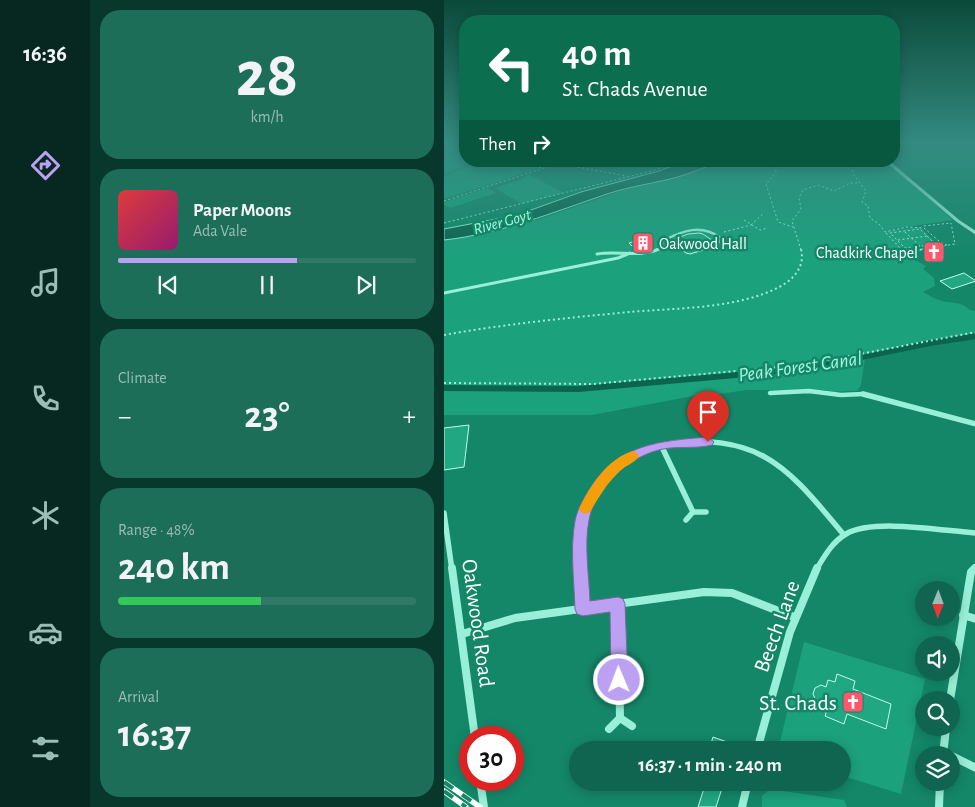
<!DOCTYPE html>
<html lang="en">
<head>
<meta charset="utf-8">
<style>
  :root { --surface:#0f654f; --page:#1d6e59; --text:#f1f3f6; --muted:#9bbdb7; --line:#2f7966; --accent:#bca0f2 }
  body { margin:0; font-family:"Alegreya Sans",sans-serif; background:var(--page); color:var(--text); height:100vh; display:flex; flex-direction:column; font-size:19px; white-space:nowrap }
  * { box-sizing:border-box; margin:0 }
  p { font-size:16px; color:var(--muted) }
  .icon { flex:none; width:28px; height:28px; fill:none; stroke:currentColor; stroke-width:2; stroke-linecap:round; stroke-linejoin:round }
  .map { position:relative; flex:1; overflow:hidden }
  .sheet { display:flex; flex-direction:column; gap:10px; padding:10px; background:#08382b; width:354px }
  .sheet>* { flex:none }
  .top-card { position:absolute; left:15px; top:15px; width:441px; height:152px; border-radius:20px; box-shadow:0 2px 12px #0003; background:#0b6e4f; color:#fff; overflow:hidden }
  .needle { width:32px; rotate:181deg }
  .fabs { position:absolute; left:471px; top:581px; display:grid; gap:10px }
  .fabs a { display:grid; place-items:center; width:45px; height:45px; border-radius:50%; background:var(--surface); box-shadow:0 2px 12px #0003; font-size:25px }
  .speed { position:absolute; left:15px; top:726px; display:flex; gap:10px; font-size:25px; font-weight:700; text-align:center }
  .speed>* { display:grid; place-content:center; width:65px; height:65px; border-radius:50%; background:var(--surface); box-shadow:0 2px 12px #0003; line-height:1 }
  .speed .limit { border:8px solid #d22; background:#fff; color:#111 }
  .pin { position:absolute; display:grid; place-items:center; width:42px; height:42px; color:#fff; margin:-51px -21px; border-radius:50% 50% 50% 0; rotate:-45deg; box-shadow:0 0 5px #0007 }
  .pin .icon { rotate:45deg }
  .me { position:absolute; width:55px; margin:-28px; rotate:359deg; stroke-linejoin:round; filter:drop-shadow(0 0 4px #0008) }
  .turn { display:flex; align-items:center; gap:18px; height:105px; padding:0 20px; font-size:22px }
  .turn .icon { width:65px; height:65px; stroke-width:2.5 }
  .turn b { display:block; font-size:35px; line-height:42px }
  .then { display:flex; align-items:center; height:48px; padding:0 20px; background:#0003; gap:10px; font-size:19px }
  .big { font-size:38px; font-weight:600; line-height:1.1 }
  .sheet .card { flex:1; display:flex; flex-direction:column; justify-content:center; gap:8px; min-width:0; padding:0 18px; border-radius:20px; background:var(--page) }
  .sheet .dial { align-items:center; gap:0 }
  .dial b { font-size:65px; line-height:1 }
  .song { display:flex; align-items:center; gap:15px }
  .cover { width:60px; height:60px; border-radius:8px; background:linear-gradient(135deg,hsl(0 70% 55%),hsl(320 70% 35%)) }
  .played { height:5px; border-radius:2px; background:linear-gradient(90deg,var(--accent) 60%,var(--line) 60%) }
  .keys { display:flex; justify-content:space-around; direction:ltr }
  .heat { display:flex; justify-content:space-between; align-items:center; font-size:28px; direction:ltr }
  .charge { height:8px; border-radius:4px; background:linear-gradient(90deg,#34c759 48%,var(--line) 0) }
  .trip { position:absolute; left:125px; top:741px; width:282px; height:50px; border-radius:25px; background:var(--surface); box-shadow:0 2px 12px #0003; font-weight:600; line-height:50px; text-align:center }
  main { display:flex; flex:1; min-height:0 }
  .menu { display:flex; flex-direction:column; width:90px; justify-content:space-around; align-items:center; background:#062820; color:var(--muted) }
  .menu .icon { width:35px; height:35px }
  .menu .active { color:var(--accent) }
  .menu b { font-size:22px; color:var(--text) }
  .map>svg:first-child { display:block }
</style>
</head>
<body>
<main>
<nav class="menu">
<b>16:36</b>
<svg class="icon active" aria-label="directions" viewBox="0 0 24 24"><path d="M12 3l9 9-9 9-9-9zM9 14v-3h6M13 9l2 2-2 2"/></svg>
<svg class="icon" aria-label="music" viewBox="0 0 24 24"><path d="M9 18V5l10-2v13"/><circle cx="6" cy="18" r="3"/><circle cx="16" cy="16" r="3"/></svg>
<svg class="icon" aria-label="phone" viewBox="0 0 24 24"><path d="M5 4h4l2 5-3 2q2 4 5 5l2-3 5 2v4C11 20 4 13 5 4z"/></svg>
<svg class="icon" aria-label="climate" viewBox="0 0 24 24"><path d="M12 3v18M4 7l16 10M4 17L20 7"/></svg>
<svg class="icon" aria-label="car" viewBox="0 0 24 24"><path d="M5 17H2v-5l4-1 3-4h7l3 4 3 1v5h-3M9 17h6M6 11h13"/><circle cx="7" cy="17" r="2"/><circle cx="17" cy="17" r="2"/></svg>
<svg class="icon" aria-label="filters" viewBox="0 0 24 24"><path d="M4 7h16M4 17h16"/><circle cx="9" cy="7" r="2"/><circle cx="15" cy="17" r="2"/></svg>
</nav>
<section class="sheet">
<div class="card dial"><b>28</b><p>km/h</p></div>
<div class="card">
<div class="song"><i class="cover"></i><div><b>Paper Moons</b><p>Ada Vale</p></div></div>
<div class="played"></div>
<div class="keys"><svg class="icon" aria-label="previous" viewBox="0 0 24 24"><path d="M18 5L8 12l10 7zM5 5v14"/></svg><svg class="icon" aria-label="pause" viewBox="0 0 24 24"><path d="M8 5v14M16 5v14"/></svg><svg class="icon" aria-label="next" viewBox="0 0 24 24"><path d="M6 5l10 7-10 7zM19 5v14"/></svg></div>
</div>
<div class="card"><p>Climate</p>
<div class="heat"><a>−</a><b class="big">23°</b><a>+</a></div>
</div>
<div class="card"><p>Range · 48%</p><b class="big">240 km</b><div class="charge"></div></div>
<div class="card"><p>Arrival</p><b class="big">16:37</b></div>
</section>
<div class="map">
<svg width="532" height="807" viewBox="0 0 532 807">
  <rect width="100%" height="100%" fill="#148769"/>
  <g fill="#1ca17d">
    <path d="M 0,144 L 21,154 L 21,161 L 33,161 L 0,174 Z"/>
    <path d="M 36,161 L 96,168 L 0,199 L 0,176 Z"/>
    <path d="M 278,161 L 441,161 L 509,220 L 442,230 L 476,227 L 493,244 L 460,249 L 474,258 L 469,259 L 482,266 L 479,269 L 490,278 L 491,286 L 479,292 C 486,296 495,301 503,302 C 512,303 519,303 526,310 L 531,311 L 531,336 L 504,340 L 421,358 L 417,385 L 413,391 C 401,390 392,394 381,390 L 302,390 L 269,395 L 260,394 L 148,415 L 0,415 L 0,239 L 26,237 L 96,219 L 180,190 L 243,175 Z"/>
    <path d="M 84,174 L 120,193 L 78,204 L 51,188 L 79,179 Z"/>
    <path d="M 43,188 L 52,193 L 6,208 L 0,204 L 0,202 Z"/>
    <path d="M 360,642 L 481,679 L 457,794 L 399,776 L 399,750 L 334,750 Z"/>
    <path d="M 326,789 L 400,800 L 403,807 L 318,807 L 318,796 Z"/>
  </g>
  <path fill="#0c644e" stroke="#8bf2d4" d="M 242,161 L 277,161 C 264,166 250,172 237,176 C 213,183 187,186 163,194 C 110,212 56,234 0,240 L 0,229 L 73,215 L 137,192 L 215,171 Z"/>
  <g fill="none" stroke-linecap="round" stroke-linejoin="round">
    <path fill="#0c644e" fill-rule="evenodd" d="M 532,333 L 532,339 L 486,346 L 394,365 L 348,373 L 135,392 L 0,391 L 0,385 L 135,386 L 348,367 L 394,360 L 486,340 Z"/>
  </g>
  <g fill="#22a783" stroke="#bffbea">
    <path d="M 255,233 L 259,234 L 275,245 L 246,254 L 242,253 L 226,241 L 244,234 Z"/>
    <path d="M 202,238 L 209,244 L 191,249 L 185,243 Z"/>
    <path d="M 520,273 L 532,281 L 508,289 L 496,281 Z"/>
    <path d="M 25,425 L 20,467 L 0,470 L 0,428 Z"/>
    <path d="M 393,674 L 411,681 L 409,689 L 447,704 L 442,729 L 403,714 L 400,724 L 381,716 L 383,710 L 376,708 L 377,703 L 372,701 L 369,694 L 371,688 L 377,685 L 382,687 L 384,680 L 391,682 Z"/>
    <path d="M 269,737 L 303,749 L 302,750 L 265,750 Z"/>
    <path d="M 262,782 L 280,782 L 272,807 L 254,807 Z"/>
  </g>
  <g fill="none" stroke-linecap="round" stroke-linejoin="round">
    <g stroke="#99efd7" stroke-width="1" stroke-dasharray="2 2.5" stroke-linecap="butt">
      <path d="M 6,144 L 21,151"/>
      <path d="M 46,161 L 100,168"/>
      <path d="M 331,161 L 332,172 L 322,184 L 334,222 L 349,227"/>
      <path d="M 407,161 L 409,174 L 422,191 L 418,202 L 424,206 L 426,218 L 435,224 L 441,232 L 463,227 L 480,228 L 495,241 L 505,246"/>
      <path d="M 116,164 L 183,176"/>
      <path d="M 0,201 L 121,161"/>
      <path d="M 300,220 L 316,230 L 324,228"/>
      <path d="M 0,223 L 211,170 L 233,161"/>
      <path d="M 307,225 L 320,213"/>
      <path d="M 480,226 L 507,223"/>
      <path d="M 280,232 L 307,225"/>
      <path d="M 461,232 L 476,246"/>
      <path d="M 442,233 L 458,250"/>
      <path d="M 454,240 L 484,236"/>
      <path d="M 491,244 L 476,229 L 446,233 L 461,248 L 496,244"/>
      <path d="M 357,250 L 348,221 L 357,209 L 355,198 L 359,190 L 374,185 L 390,191 L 406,183 L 413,183"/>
      <path d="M 473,250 L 511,244 L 507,223"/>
    </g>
    <g stroke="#99efd7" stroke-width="2" stroke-dasharray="2 3" stroke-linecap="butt">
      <path d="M 457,249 L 460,252 L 482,249"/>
      <path d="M 0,335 C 61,324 123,318 185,312 C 232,308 295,309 337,286 C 351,278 361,266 357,249"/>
      <path d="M 0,383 L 149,384 L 358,365 L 532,332"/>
    </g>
    <path stroke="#99efd7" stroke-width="2.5" d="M 212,250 L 217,248 L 219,241 C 239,230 257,224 277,238 L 276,242"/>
    <g stroke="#99efd7" stroke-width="3">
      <path d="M 153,254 C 173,250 196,258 215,249"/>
      <path d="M 0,293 L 174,258 L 186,253"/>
    </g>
    <path stroke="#99efd7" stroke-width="4.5" d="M 326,393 L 365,391 L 397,395 L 419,394"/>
    <path stroke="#99efd7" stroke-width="3" d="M 443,161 L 514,221 L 532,233"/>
    <g stroke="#99efd7" stroke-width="5.5">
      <path d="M 419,394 L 532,424"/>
      <path d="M 217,445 L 249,512"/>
      <path d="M 0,513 L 8,570"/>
      <path d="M 242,520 L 249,512 L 262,512"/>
      <path d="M 136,570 C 135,541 137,515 151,489 C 180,437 271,430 319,456 C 352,474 376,507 400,535"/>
      <path d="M 372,570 C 380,557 388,542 402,534 C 429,518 500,531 532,533"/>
      <path d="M 529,570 L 532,567"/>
    </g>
    <g stroke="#99efd7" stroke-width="8">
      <path d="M 8,568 L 31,738"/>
      <path d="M 136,568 L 139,609"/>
      <path d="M 519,615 L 532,619"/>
      <path d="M 18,634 L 71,618 L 260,592 L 288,593 L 350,617"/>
      <path d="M 506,700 L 527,572 L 531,568"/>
      <path d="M 176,718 L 188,726"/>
      <path d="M 165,729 L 176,718 L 174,604"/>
      <path d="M 313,750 L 346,632 L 373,568"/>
      <path d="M 499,755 L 502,728"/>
      <path d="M 508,756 L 532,768"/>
      <path d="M 36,780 L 40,807"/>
      <path d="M 298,807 L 304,782"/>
      <path d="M 495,807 L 496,782"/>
    </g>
    <g stroke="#fff" stroke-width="5.5">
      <g id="rail">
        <path d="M 0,782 L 36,807"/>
        <path d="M 0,791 L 22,807"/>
      </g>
    </g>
    <use href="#rail" stroke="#148769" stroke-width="4" stroke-dasharray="11" stroke-linecap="butt"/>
  </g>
  <linearGradient id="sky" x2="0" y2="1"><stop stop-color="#0b4a3a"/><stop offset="0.56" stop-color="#348b81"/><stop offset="1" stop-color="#348b81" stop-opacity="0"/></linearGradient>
  <rect width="532" height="257" fill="url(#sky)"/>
  <path fill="#bca0f2" stroke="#7a689d" d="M 264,437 L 270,442 L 268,445 C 252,449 235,446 219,449 C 185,456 151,486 145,520 C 140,546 145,575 146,601 L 174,597 L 179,599 L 181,604 L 184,680 L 181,686 L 175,688 L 169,686 L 167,680 L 166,612 L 139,616 L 133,614 L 131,609 C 130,580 126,549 131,521 C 133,510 139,500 145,490 C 173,444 215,441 264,437 Z"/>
  <path fill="#f59e0b" d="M 189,451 L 193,453 L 195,456 C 191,463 182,465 176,471 C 163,483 155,497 146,512 L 141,514 L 137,512 L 135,509 C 146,486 163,459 189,451 Z"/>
  <defs>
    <g id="building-square" transform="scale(1.125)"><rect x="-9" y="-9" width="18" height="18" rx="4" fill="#ff576b" stroke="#148769"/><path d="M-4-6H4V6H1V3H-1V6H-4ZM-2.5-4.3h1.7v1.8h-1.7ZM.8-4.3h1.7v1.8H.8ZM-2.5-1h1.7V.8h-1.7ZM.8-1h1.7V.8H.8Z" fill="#fff"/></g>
    <g id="church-square" transform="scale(1.125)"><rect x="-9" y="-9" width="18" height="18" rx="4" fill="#ff576b" stroke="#148769"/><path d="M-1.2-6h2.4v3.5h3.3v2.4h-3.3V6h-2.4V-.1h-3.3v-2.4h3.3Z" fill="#fff"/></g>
  </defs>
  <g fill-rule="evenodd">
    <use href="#building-square" x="199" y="243"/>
    <use href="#church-square" x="490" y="252"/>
    <use href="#church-square" x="409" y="702"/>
  </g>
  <g text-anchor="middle" stroke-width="5" stroke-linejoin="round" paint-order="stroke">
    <g font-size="16" font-style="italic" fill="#a5f7df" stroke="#148769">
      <text transform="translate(58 221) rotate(-15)" y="6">River Goyt</text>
    </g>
    <g font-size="16" fill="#fff" stroke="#148769" text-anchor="start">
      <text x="215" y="249">Oakwood Hall</text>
      <text x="474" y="258" text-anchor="end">Chadkirk Chapel</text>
    </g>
    <g font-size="20" font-style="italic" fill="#a5f7df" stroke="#148769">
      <text transform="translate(356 366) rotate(-8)" y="7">Peak Forest Canal</text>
    </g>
    <g font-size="22" fill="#fff" stroke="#148769">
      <text transform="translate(35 623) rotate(82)" y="8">Oakwood Road</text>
      <text transform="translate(332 626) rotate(-70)" y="8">Beech Lane</text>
    </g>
    <g font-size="22" fill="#fff" stroke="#148769" text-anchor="end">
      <text x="393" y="710">St. Chads</text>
    </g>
  </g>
</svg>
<div class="fabs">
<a><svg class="needle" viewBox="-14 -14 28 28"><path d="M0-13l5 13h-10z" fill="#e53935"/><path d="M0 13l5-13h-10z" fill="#9bbdb7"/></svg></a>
<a><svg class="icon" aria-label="sound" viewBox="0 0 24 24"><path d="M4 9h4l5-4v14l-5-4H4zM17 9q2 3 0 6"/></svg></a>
<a><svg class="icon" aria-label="search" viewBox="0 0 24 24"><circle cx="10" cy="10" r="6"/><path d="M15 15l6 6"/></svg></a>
<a><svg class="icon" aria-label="layers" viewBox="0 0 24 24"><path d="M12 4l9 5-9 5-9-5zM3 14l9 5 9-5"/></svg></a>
</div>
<div class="speed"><div class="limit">30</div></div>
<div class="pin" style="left:264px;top:442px;background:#d93025"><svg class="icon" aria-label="arrive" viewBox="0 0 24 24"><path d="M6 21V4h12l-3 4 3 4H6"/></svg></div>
<svg class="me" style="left:175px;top:680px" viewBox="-20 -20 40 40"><circle r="17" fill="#bca0f2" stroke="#fff" stroke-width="3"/><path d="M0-11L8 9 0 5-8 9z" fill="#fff"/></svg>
<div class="trip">16:37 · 1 min · 240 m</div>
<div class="top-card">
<div class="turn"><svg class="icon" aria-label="left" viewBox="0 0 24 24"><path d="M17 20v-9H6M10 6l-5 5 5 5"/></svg><div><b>40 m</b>St. Chads Avenue</div></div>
<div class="then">Then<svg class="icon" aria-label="right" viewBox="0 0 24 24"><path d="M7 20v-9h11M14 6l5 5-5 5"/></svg></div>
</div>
</div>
</main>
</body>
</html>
